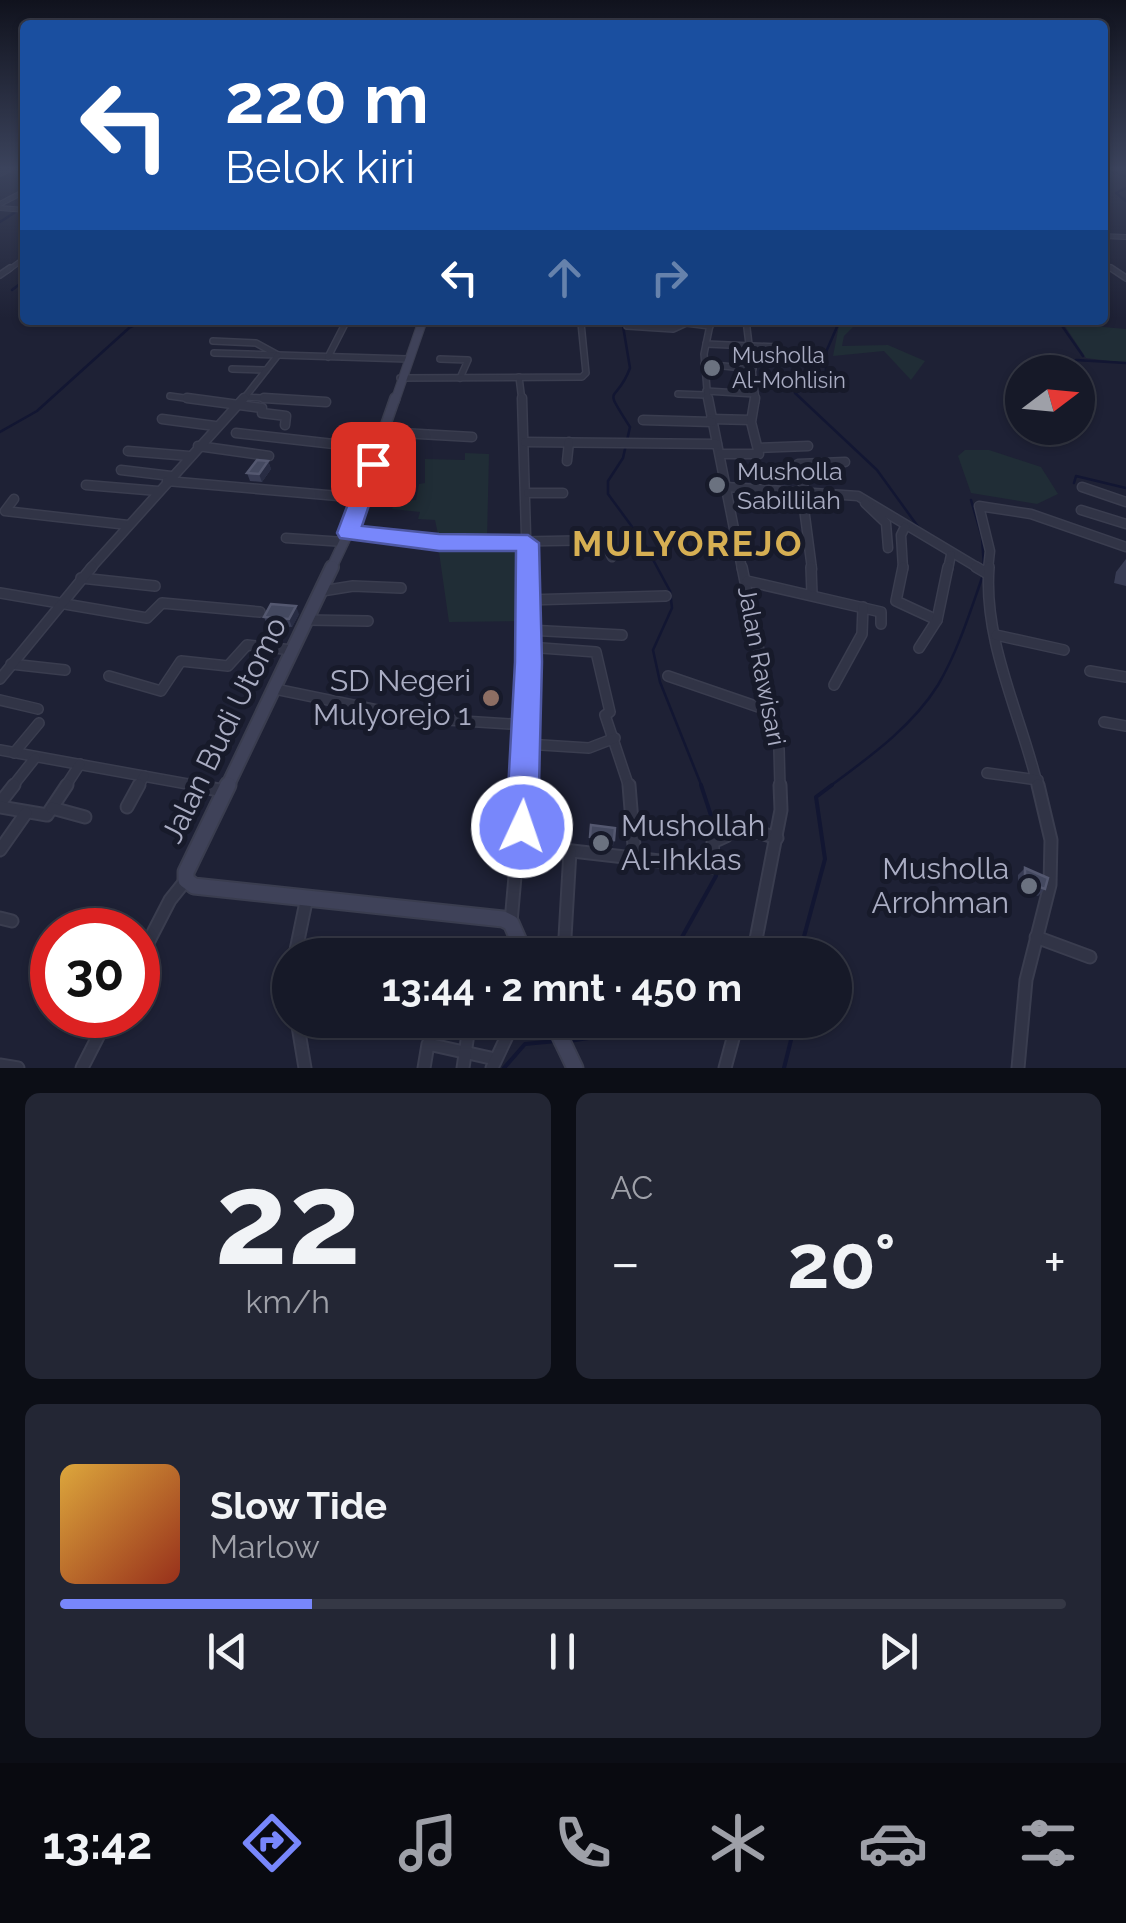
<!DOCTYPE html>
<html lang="id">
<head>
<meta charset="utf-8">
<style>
  :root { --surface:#161928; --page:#232634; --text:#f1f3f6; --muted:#9ea0a8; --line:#353845; --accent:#7887fb }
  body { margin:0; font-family:Raleway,sans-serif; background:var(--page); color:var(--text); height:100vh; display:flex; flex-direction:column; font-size:38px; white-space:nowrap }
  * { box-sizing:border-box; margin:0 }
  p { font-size:32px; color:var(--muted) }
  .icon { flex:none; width:55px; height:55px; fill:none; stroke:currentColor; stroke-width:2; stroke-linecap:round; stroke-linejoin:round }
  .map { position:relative; height:1068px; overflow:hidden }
  .panel { display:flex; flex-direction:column; gap:25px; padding:25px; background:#0c0e16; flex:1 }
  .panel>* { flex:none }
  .guide { position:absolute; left:20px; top:20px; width:1088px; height:305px; border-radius:10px; box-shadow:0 2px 8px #0004,0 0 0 2px var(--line); background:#1a4fa0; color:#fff; overflow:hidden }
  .needle { width:65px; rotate:74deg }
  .buttons { position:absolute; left:1005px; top:355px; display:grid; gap:20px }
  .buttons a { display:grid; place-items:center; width:90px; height:90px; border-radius:50%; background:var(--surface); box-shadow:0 2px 8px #0004,0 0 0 2px var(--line); font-size:50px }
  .speed { position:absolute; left:30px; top:908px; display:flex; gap:20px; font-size:50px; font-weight:700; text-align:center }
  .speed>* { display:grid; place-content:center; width:130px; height:130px; border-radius:50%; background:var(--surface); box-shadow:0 2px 8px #0004,0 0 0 2px var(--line); line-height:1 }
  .speed .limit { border:15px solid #d22; background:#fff; color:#111 }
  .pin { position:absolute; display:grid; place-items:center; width:85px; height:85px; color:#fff; margin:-42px; border-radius:20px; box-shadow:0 5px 15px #0006 }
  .me { position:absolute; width:110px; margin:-55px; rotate:3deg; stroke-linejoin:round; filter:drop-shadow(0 0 8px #0008) }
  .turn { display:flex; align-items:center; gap:35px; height:210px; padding:0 40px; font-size:45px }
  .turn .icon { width:130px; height:130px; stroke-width:2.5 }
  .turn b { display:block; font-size:70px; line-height:85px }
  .lanes { display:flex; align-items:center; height:95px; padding:0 40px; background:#0003; justify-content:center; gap:50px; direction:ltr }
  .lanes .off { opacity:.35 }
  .big { font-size:75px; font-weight:700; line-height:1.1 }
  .panel .tile { flex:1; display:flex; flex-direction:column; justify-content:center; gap:15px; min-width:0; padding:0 35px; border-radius:15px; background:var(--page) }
  .panel .dial { align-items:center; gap:0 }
  .dial b { font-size:130px; line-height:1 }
  .song { display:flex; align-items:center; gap:30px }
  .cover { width:120px; height:120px; border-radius:15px; background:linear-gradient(135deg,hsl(40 70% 55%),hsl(10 70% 35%)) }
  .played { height:10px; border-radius:5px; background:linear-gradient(90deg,var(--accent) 25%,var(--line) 25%) }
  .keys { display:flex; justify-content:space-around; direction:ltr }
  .heat { display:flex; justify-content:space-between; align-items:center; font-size:55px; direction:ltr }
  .panel .tiles { flex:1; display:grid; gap:25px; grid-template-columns:1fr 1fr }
  .tile:last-child { grid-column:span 2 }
  .trip { position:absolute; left:272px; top:938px; width:580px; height:100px; border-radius:50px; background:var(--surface); box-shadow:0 2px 8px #0004,0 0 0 2px var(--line); font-weight:700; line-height:100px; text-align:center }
  .tab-bar { display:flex; height:160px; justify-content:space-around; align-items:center; background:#090a10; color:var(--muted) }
  .tab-bar .icon { width:70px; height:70px }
  .tab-bar .active { color:var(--accent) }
  .tab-bar b { font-size:45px; color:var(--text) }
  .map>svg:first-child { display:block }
</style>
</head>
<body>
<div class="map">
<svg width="1126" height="1068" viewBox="0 0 1126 1068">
  <rect width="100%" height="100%" fill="#1e2135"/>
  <g fill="#202d36">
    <path d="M 840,320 L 860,320 L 844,336 L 842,346 L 888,345 L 925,361 L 911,380 L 884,351 L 833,356 Z"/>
    <path d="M 1061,320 L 1088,320 L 1092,326 L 1126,329 L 1126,363 L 1086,358 Z"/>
    <path d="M 965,450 L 989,450 L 1041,467 L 1058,494 L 1037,504 L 971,493 L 958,456 Z"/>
    <path d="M 465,453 L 489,454 L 487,540 L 439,539 L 435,520 L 418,519 L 420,512 L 392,509 L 395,501 L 416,500 L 419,484 L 425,483 L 425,459 L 465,460 Z"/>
    <path d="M 438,545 L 524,546 L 524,621 L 449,622 Z"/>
  </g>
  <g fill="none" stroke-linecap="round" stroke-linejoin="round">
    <g stroke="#121632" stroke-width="2.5">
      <path d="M 1102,169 L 1126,176"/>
      <path d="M 1126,188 L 1116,193 L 1126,201"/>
      <path d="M 0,222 L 17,211"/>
      <path d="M 12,290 L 25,280"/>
      <path d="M 622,320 L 630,368 C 616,406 601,382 630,427 L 623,458 L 608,481 L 608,494 L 644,543 L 670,591 L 672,608 L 653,650 L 660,682 L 702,787"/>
      <path d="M 840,320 L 826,352 L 826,378 L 795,393 L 877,470 L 919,528"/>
      <path d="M 1058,320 L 1083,356"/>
      <path d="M 1076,360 L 1126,363"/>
      <path d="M 0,432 L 37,411 L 129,328 L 145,320"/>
      <path d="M 1074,483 L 1076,476 L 1126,488"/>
      <path d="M 971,500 L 982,537 L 984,567"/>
      <path d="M 829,787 C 868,758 912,727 938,685 C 958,651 970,612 983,575"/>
    </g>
    <g stroke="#121632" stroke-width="4">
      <path d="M 701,785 L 718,837"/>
      <path d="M 672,955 L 716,876 L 719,845"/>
      <path d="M 799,955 L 825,859 L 816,797 L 832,785"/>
      <path d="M 569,1041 L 628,1032 L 653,1020"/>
      <path d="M 504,1068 L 525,1044 L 556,1041"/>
      <path d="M 784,1068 L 796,1020"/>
    </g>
    <g stroke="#3a3d4f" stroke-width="6">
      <g id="street-far4">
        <path d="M 0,174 L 10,169"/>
        <path d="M 0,204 L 25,191"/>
        <path d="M 0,208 L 25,210"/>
        <path d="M 1102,236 L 1126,237"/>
        <path d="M 1102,262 L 1115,271"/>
        <path d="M 7,271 L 25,258"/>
      </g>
    </g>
    <g stroke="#3a3d4f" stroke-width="8">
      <g id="street-far3">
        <path d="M 1111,268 L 1126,278"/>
        <path d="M 0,275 L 10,268"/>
        <path d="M 746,320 L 756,401"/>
        <path d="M 627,326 L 673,329 L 686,323 L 710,326"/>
        <path d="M 213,341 L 256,343 L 278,355"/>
        <path d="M 706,344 L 778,347"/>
        <path d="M 214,353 L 407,359"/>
        <path d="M 328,357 L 347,320"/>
        <path d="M 440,359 L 468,360 L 460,378"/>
        <path d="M 704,364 L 753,369"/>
        <path d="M 232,369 L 266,370"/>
        <path d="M 519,377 L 522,401"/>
        <path d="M 400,378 L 582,377 L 586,373 L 581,323 L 616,322"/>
        <path d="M 706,391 L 755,394"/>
        <path d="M 678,394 L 707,395"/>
        <path d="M 170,396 L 206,401"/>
        <path d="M 245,397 L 305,401"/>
        <path d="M 242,401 L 278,355"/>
        <path d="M 708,401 L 704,354 L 711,320"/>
      </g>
    </g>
    <g stroke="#3a3d4f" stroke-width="11">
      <g id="street-far2">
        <path d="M 187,398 L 262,408 L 262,413 L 286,416 L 285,425"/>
        <path d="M 264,398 L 326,402"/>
        <path d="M 522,398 L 527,569"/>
        <path d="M 708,398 L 742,569"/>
        <path d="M 162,419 L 215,426"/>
        <path d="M 711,419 L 751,420"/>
        <path d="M 643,420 L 712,422"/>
        <path d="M 384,432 L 472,437"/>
        <path d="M 236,433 L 378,449"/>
        <path d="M 525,442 L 717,444"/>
        <path d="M 198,446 L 269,456"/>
        <path d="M 758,448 L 808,446"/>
        <path d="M 128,451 L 189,456"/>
        <path d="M 720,454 L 759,454 L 751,422 L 755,398"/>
        <path d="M 567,461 L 569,442"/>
        <path d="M 121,470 L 171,476"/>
        <path d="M 167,481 L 361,498"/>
        <path d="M 86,485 L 158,491"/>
        <path d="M 726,487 L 858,496 L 980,569"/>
        <path d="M 1082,487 L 1126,502"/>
        <path d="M 528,493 L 563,493"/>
        <path d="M 802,493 L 812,569"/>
        <path d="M 805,493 L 798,464 L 845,462"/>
        <path d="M 14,499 L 5,511 L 128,525"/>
        <path d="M 865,503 L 886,523 L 888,548"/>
        <path d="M 1081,510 L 1126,524"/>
        <path d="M 348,533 L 448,543 L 604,540 L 612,557"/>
        <path d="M 286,538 L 344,542"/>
        <path d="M 90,569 L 244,398"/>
        <path d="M 903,569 L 901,535 L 905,527"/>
        <path d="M 948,569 L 951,555"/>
        <path d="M 988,569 L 990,551 L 979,506 L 1031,514 L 1126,547"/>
      </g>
    </g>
    <g stroke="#3a3d4f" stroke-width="12">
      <g id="street-far1">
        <path d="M 742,567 L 779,749 L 780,787"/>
        <path d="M 811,567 L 812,594"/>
        <path d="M 903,567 L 896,601 L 937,620"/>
        <path d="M 976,567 L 988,574"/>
        <path d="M 989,567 C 983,642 1021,715 1038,787"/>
        <path d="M 81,578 L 155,586"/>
        <path d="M 747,581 L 881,612 L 881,624"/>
        <path d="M 322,591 L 353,586 L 401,588"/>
        <path d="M 0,593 L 147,618 L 162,603 L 260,612"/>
        <path d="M 527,600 L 666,596"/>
        <path d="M 308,620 L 368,621"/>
        <path d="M 528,630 L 622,635"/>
        <path d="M 996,635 L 1064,650"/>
        <path d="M 528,647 L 596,652 L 610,712 L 605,715 L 629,787"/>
        <path d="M 919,648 L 937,620 L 948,567"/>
        <path d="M 11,664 L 65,670"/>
        <path d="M 1090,671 L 1126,677"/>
        <path d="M 109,676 L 161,691 L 181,661 L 228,666 L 247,645 L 292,650"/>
        <path d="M 668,676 L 773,712"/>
        <path d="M 0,679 L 92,567"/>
        <path d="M 834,685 L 862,634 L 863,607"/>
        <path d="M 275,689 L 416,718 L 526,725"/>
        <path d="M 0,700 L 38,709"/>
        <path d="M 1104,722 L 1126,726"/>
        <path d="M 526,744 L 589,748 L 615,738"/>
        <path d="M 0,750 L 204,787"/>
        <path d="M 14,753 L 39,723"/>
        <path d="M 987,773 L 1038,780"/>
        <path d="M 12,787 L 35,758"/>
        <path d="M 65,787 L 80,764"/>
        <path d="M 138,787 L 144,776"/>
        <path d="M 522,787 L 527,567"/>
      </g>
    </g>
    <g stroke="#3a3d4f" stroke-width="15">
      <g id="street">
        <path d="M 190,785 L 225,791"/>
        <path d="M 629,785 L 635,858"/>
        <path d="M 0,803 L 14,785"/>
        <path d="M 0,807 L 47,815 L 67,785"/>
        <path d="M 127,807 L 139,785"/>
        <path d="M 52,808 L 85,817"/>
        <path d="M 520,845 L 712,867 L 713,842 L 726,836 L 735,825 L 777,838"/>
        <path d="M 0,850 L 26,813"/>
        <path d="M 0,918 L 12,921"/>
        <path d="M 511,922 L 523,785"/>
        <path d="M 565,937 L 570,851"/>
        <path d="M 1036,937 L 1090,957"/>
        <path d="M 295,955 L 307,897"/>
        <path d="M 753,955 L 781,810 L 780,785"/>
        <path d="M 138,962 L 170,900 L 186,880"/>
        <path d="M 297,1020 L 305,1068"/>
        <path d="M 0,1065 L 18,1068"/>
        <path d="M 82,1068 L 109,1015"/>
        <path d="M 424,1068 L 428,1044 L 495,1059"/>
        <path d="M 463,1068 L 470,1020"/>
        <path d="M 492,1068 L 508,1034 L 535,1020"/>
        <path d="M 725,1068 L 738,1020"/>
        <path d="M 1018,1068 L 1026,980 L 1050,885 L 1051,840 L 1038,785"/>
      </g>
    </g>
    <g stroke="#3a3d4f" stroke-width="10">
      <path id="secondary-far3" d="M 395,401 L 423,320"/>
    </g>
    <g stroke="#3a3d4f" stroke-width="12">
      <path id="secondary-far2" d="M 331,569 L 348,533 L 395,398"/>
    </g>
    <g stroke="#3a3d4f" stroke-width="16">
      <path id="secondary-far1" d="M 227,787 L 332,567"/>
    </g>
    <g stroke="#3a3d4f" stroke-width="19">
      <g id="secondary">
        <path d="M 228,785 L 186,872 L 186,880 L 194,886 L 503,919 L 511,923 L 525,955"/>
        <path d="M 552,1020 L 575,1068"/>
      </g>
    </g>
    <use href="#street-far4" stroke="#313446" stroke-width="4"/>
    <use href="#street-far3" stroke="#313446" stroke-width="5"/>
    <use href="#street-far2" stroke="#313446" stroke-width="8"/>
    <use href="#street-far1" stroke="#313446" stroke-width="9"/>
    <use href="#street" stroke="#313446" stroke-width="11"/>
    <use href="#secondary-far3" stroke="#3f4259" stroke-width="8"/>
    <use href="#secondary-far2" stroke="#3f4259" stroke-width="9"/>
    <use href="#secondary-far1" stroke="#3f4259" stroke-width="12"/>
    <use href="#secondary" stroke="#3f4259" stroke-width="15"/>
  </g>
  <g fill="#383c54">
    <path d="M 268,461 L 271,469 L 262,482 L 250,481 L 247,473 Z"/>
    <path d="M 1126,559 L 1126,586 L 1114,583 L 1116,572 Z"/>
    <path d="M 299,614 L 292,627 L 267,625 L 264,617 Z"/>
    <path d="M 591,825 L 615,828 L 613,846 L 590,844 Z"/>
    <path d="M 1025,868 L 1045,889 L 1038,896 L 1018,888 L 1018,875 Z"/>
  </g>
  <g fill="#282c43">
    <path d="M 268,461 L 271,469 L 262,482 L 259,474 Z"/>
    <path d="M 296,606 L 299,614 L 292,627 L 289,619 Z"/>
  </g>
  <g fill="#444960" stroke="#545870" stroke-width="2.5">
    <path d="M 257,460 L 268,461 L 259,474 L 247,473 Z"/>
    <path d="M 271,604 L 296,606 L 289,619 L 264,617 Z"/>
    <path d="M 591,825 L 615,828 L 614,840 L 590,837 Z"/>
    <path d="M 1025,868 L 1048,878 L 1045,889 L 1025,882 Z"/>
  </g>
  <linearGradient id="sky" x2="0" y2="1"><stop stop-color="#10121d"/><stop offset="0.53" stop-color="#3b435c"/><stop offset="1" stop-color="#3b435c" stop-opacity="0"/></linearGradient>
  <rect width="1126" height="318" fill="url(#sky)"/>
  <path fill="#7887fb" stroke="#4e58a3" stroke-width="2.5" d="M 373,458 L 383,464 L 362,526 L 439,534 L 528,535 L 539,543 L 542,662 L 538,827 L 533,838 L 522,843 L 510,838 L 506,827 L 515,662 L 516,551 L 439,551 L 340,538 L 337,533 L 363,464 Z"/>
  <g fill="#6b7280" stroke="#171a2a" stroke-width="4">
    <circle cx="712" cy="368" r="10"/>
    <circle cx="717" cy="485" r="10"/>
    <circle cx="601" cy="843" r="10"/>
    <circle cx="1029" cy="886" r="10"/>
  </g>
  <circle fill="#8d6e63" stroke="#171a2a" stroke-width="4" cx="491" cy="698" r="10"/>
  <g text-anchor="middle" stroke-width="10" stroke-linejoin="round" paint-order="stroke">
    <g font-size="22" fill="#aaadc3" stroke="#171a2a" text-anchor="start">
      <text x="732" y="363">Musholla<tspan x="732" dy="25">Al-Mohlisin</tspan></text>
    </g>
    <g font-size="25" fill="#aaadc3" stroke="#171a2a" text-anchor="start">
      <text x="737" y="480">Musholla<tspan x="737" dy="29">Sabillilah</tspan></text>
    </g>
    <g font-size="25" fill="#aaadc3" stroke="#171a2a">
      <text transform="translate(762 666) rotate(79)" y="9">Jalan Rawisari</text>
    </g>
    <g font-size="30" fill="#aaadc3" stroke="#171a2a" text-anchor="end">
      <text x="471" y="691">SD Negeri<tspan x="471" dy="34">Mulyorejo 1</tspan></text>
      <text x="621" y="836" text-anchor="start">Mushollah<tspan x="621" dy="34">Al-Ihklas</tspan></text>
      <text x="1009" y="879">Musholla<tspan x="1009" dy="34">Arrohman</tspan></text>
    </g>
    <g font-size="30" fill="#aaadc3" stroke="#171a2a">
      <text transform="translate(224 730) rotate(-64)" y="10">Jalan Budi Utomo</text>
    </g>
    <g font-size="35" font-weight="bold" letter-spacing="2.5" fill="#d6af53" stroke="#171a2a">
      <text x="688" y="556">MULYOREJO</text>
    </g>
  </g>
</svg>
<div class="buttons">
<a><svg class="needle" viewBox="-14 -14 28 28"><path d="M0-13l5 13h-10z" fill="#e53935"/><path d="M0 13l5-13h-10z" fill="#9ea0a8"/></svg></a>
</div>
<div class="speed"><div class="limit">30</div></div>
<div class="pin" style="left:373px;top:464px;background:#d93025"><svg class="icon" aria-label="arrive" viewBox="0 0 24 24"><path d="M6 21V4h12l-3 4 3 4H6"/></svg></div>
<svg class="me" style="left:522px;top:827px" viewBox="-20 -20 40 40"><circle r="17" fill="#7887fb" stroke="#fff" stroke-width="3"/><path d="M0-11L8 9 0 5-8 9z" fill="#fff"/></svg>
<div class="trip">13:44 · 2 mnt · 450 m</div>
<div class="guide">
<div class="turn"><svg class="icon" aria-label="left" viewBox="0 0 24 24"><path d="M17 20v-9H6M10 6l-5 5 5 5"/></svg><div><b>220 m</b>Belok kiri</div></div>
<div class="lanes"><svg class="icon" aria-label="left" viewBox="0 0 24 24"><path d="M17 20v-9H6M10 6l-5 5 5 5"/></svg><svg class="icon off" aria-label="ahead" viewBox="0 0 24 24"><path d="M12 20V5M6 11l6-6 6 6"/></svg><svg class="icon off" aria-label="right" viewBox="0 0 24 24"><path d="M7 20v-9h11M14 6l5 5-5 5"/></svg></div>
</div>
</div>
<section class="panel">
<div class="tiles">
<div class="tile dial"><b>22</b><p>km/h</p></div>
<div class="tile"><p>AC</p>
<div class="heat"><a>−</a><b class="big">20°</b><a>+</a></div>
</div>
<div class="tile">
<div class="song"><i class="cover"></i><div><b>Slow Tide</b><p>Marlow</p></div></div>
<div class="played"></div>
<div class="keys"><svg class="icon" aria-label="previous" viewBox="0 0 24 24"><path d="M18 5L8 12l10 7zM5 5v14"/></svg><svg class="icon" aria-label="pause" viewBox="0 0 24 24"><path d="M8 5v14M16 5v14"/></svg><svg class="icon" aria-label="next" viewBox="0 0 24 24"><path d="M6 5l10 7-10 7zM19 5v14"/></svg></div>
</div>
</div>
</section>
<nav class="tab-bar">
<b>13:42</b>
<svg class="icon active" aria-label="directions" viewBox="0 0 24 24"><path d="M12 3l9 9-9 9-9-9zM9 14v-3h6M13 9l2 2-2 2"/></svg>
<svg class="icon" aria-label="music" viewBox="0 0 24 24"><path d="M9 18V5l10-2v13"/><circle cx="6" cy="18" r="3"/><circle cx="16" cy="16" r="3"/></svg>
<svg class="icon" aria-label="phone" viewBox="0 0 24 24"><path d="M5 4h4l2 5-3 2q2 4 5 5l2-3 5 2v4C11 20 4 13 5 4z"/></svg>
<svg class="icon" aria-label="climate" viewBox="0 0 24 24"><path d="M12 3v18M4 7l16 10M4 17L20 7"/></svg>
<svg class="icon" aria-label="car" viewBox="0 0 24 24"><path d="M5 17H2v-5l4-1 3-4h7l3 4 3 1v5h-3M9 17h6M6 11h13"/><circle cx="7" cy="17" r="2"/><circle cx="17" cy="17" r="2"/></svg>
<svg class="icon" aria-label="filters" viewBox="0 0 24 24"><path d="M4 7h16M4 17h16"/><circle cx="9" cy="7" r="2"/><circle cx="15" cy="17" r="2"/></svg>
</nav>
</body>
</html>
